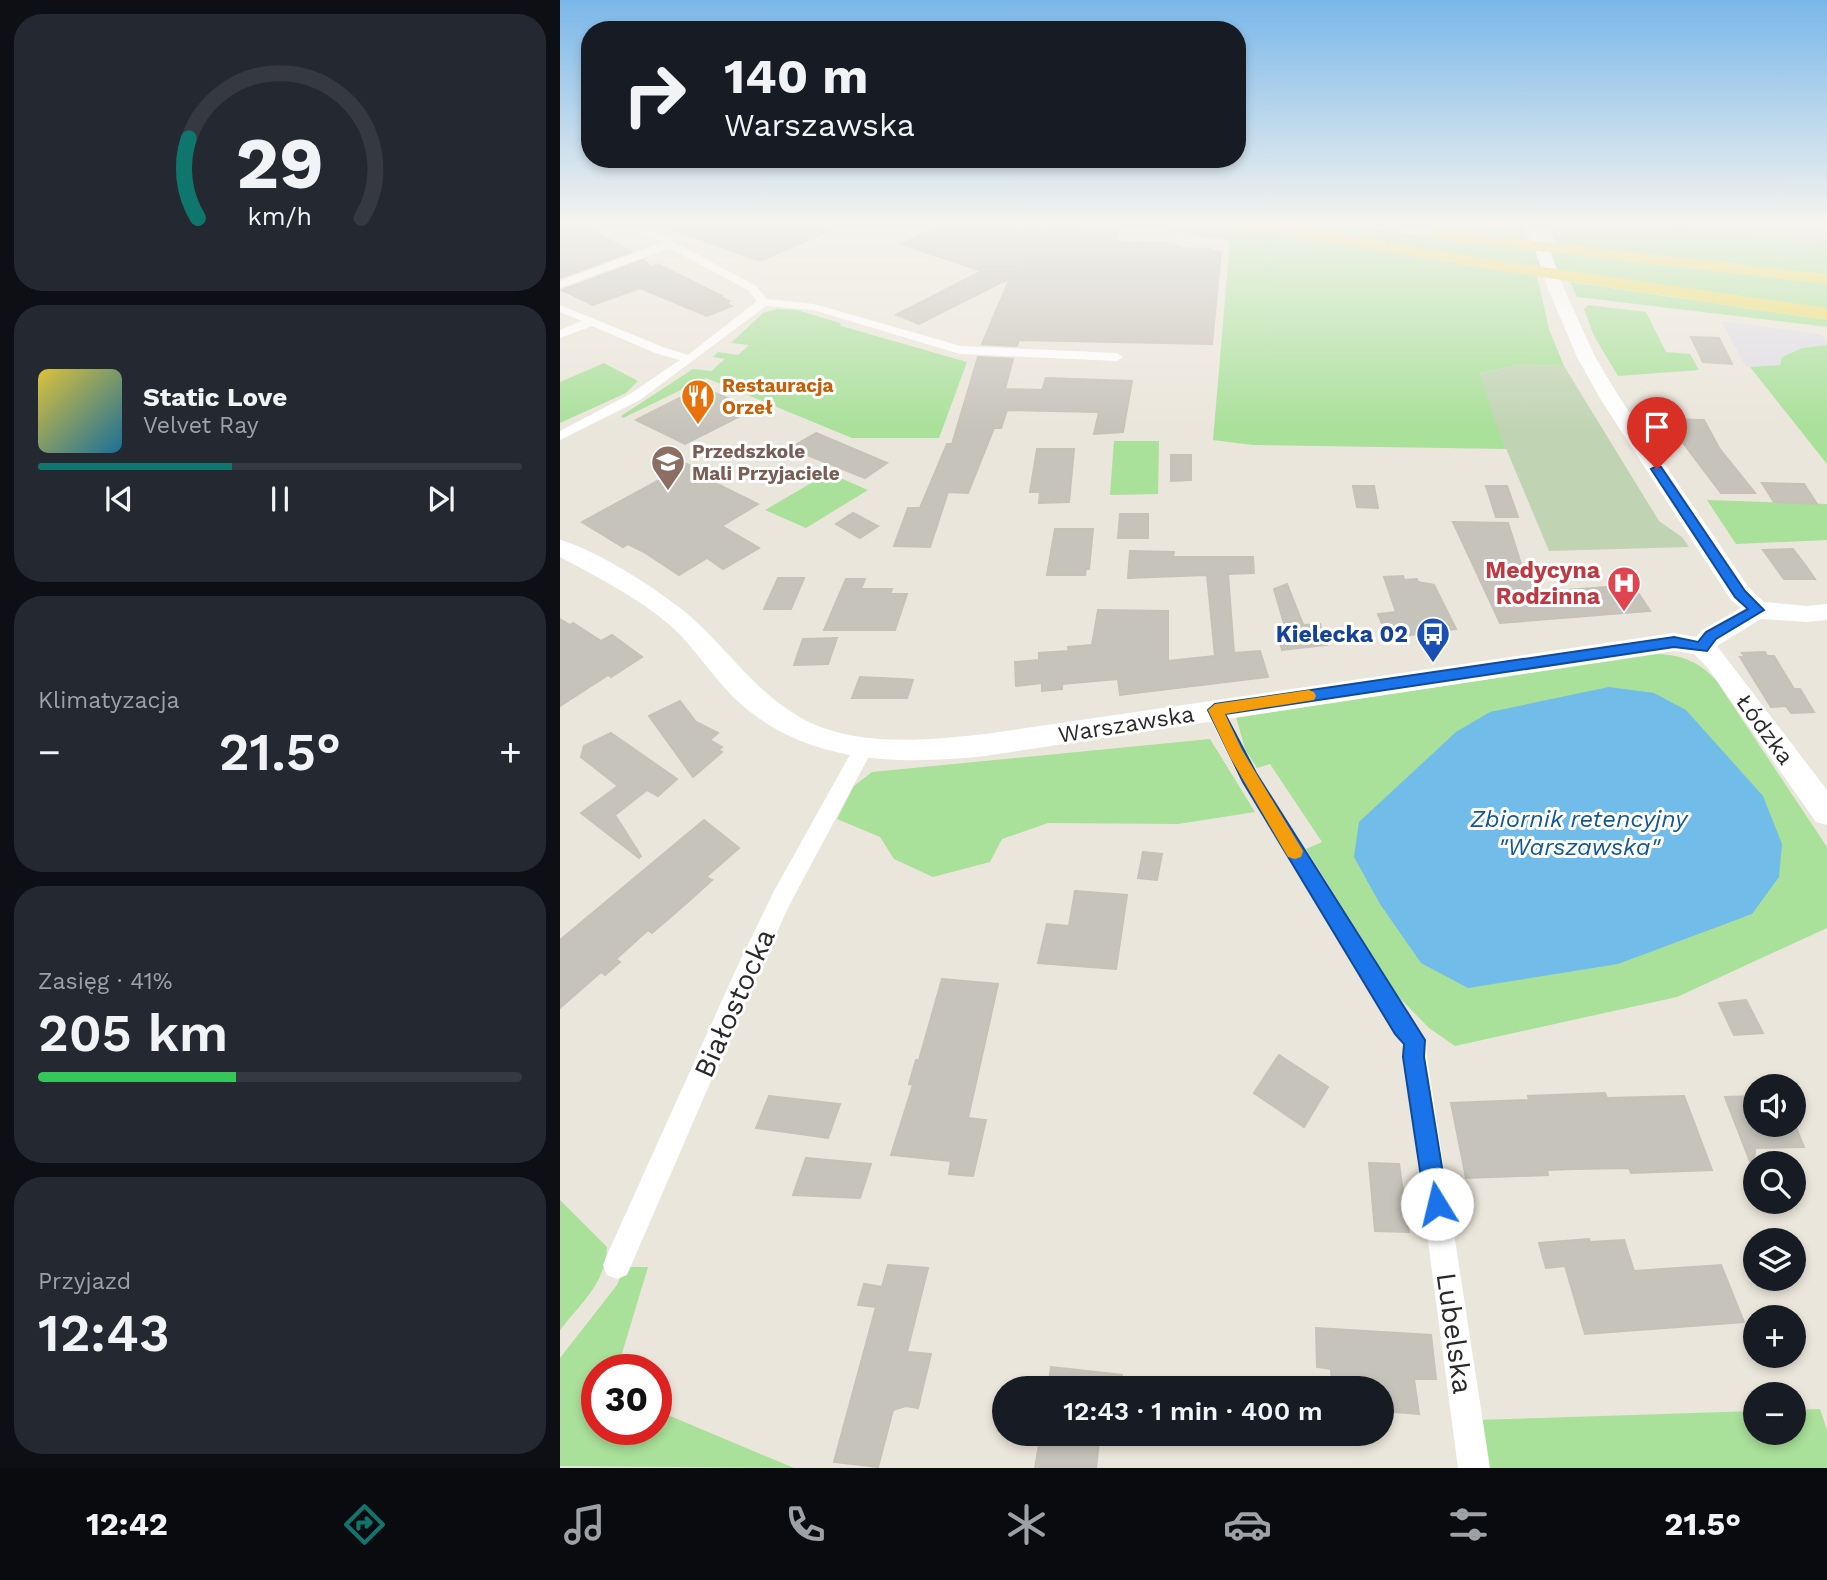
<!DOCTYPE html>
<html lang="pl">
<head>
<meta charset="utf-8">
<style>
  :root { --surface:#171b24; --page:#242831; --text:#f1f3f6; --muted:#9ea1a6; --line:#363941; --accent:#0f766e }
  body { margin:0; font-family:"Work Sans",sans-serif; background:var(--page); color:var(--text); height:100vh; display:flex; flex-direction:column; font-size:26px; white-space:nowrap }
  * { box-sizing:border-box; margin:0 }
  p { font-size:23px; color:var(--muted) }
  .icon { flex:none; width:38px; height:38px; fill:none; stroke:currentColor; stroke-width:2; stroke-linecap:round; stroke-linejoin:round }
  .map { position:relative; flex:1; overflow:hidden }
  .details { display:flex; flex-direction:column; gap:14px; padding:14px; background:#0d0f14; width:560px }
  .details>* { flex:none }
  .banner { position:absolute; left:21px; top:21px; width:665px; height:147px; border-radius:28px; box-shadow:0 4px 10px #0003; background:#171b24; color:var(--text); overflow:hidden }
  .fabs { position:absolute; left:1183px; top:1074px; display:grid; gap:14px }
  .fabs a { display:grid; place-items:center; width:63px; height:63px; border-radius:50%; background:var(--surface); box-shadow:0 4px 10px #0003; font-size:35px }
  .speed { position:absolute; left:21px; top:1354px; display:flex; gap:14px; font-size:35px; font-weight:700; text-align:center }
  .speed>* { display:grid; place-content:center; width:91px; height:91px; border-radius:50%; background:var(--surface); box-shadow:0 4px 10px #0003; line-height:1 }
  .speed .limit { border:10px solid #d22; background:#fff; color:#111 }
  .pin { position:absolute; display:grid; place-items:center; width:60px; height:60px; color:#fff; margin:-72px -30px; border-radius:50% 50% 50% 0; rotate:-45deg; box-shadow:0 0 7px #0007 }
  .pin .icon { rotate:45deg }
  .me { position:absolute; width:77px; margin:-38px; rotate:351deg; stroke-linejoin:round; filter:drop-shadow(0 0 5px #0008) }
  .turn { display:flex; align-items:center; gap:24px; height:147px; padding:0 28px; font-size:32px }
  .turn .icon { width:91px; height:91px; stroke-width:2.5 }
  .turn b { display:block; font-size:49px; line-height:60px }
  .big { font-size:52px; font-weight:600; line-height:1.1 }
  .details .card { flex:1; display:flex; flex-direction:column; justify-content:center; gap:10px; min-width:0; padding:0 24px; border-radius:28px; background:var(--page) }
  .details .dial { align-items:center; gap:0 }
  .dial svg { height:182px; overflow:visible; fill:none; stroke:var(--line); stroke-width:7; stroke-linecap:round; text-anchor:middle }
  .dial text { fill:var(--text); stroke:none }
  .song { display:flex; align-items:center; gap:21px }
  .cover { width:84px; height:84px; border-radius:10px; background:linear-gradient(135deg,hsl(50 70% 55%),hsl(200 70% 35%)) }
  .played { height:7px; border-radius:4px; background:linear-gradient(90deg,var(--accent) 40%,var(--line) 40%) }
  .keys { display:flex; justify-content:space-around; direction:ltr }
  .heat { display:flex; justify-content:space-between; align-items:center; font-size:38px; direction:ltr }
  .charge { height:10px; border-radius:5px; background:linear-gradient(90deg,#34c759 41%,var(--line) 0) }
  .trip { position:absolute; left:432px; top:1376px; width:402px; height:70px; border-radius:35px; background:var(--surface); box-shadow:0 4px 10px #0003; font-weight:600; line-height:70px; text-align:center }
  .dock { display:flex; height:112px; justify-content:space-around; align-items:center; background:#090b0e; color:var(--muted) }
  .dock .icon { width:49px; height:49px }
  .dock .active { color:var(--accent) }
  .dock b { font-size:32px; color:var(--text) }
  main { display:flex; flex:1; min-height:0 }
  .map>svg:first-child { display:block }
</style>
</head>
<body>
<main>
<section class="details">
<div class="card dial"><svg viewBox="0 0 100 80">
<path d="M14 69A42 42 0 1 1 86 69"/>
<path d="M14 69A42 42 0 0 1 10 34" stroke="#0f766e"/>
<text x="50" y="56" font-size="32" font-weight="700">29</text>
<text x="50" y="72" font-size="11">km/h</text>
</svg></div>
<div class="card">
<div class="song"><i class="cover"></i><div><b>Static Love</b><p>Velvet Ray</p></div></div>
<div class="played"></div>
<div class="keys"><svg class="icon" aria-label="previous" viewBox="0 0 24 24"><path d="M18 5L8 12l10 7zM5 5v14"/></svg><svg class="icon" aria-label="pause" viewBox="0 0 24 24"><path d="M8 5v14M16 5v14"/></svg><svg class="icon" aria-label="next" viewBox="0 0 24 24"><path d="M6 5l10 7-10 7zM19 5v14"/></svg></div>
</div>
<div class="card"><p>Klimatyzacja</p>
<div class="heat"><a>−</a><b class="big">21.5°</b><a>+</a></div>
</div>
<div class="card"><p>Zasięg · 41%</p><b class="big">205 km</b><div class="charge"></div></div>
<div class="card"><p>Przyjazd</p><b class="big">12:43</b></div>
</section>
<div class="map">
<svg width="1267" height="1468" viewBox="0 0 1267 1468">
  <rect width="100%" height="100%" fill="#ebe6db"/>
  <path fill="#dfdce4" d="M 1161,321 L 1259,334 L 1265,337 L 1267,345 L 1242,348 L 1220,365 L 1186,367 Z"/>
  <g fill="#a9e09a">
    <path d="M 567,223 L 663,223 L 977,276 L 989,329 L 1004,366 L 960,365 L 920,373 L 946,449 L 693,445 L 653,440 L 670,241 Z"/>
    <path d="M 709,223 L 767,223 L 964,249 L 1267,283 L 1267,311 L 973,268 Z"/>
    <path d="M 818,223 L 961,223 L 966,242 L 835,226 Z"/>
    <path d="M 988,223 L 1002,223 L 1009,232 L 1005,223 L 1090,223 L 1267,243 L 1267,275 L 997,246 Z"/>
    <path d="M 1010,282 L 1267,320 L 1267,327 L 1017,297 Z"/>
    <path d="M 1028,305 L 1086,312 L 1106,352 L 1130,354 L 1139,370 L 1058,376 L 1034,336 L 1024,309 Z"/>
    <path d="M 217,309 L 237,310 L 280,323 L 281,326 L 407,362 L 379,438 L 292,438 L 146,378 L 63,418 L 61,416 L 133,369 L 151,371 L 165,359 L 153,357 L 158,352 L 178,355 L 189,345 L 171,343 L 203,313 Z"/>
    <path d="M 1267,345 L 1267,464 L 1190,367 L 1220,365 L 1222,357 L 1242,348 Z"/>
    <path d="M 44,363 L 78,381 L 66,393 L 0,423 L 0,382 Z"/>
    <path d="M 554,441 L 599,441 L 598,494 L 550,495 Z"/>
    <path d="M 276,476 L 308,490 L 246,528 L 205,510 L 260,478 L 268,482 Z"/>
    <path d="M 1147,500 L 1267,504 L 1267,540 L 1176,544 Z"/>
    <path d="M 1098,654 C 1123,655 1139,662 1156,680 L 1267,847 L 1267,928 L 1117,997 L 895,1046 L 869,1028 L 836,994 L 746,849 L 762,842 L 710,764 L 697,768 L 685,749 L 676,717 Z"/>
    <path d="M 650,739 L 695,812 L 618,824 L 488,823 L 442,839 L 430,862 L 373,877 L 334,859 L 320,837 L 277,819 L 294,786 L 312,772 Z"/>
    <path d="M 0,1200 L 47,1247 C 46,1283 21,1303 0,1330 Z"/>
    <path d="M 65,1267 L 88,1267 L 57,1370 L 37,1370 L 37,1430 L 96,1430 L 96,1410 L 234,1468 L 0,1466 L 0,1358 L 57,1285 Z"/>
    <path d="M 1260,1409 L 1267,1430 L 1267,1468 L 926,1468 L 917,1420 L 1195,1411 L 1195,1433 L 1234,1433 L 1234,1410 Z"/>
  </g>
  <g fill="#c0d4b3">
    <path d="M 1090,223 L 1267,223 L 1267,243 Z"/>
    <path d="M 960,365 L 1004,366 L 1099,521 L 1122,537 L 1129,547 L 989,551 L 937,427 L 920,373 Z"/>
  </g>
  <path fill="#72bcea" d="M 1049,687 L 1094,693 L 1126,710 L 1203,796 L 1222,844 L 1219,877 L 1192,914 L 1058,964 L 908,988 L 861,963 L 820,904 L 794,857 L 799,822 L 896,732 L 930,712 Z"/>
  <g fill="#c6c3bb" stroke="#c6c2b5" stroke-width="2">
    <path d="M 0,223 L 21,223 L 71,252 L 0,278 Z"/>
    <path d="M 104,223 L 244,223 L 269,231 L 200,261 L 103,226 Z"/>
    <path d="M 386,223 L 434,223 L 464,232 L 467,226 L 558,231 L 555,242 L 608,243 L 607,245 L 618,246 L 617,248 L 650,249 L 650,251 L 661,252 L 652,344 L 459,340 L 457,346 L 422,344 L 450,278 L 359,324 L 336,315 L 422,271 L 341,244 Z"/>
    <path d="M 83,260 L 92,267 L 98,264 L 162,296 L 160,297 L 169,301 L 165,303 L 172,306 L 147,316 L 80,288 L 33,305 L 2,290 Z"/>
    <path d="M 1131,337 L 1159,338 L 1172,364 L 1143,362 Z"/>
    <path d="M 418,357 L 453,359 L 445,389 L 482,390 L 486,378 L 572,381 L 563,432 L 534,434 L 539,412 L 447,410 L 441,428 L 434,428 L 408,493 L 388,492 L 370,547 L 334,546 L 348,508 L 360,508 L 387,444 L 392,444 Z"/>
    <path d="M 141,387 L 194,409 L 125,444 L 76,420 Z"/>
    <path d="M 1105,419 L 1144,420 L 1159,448 L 1195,493 L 1161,493 Z"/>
    <path d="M 256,433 L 327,463 L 305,478 L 230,448 Z"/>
    <path d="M 477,449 L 514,449 L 509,502 L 479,503 L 480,492 L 470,492 Z"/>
    <path d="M 611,455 L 631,455 L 631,480 L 611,481 Z"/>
    <path d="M 119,460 L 148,475 L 143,477 L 198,504 L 162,526 L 199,548 L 163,569 L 147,558 L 119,575 L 84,552 L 68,544 L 63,547 L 22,522 L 105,477 L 96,472 Z"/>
    <path d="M 1202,483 L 1244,484 L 1257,504 L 1214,502 Z"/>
    <path d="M 793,486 L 814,486 L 818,508 L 797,507 Z"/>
    <path d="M 926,486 L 947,486 L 958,517 L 936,517 Z"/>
    <path d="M 293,513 L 318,526 L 300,538 L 276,524 Z"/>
    <path d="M 560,514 L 588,514 L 588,538 L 558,538 Z"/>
    <path d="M 893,522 L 948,523 L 963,570 L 971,570 L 980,592 L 1073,585 L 1090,611 L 940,623 Z"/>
    <path d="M 495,529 L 533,529 L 529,569 L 526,569 L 525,575 L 487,575 Z"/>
    <path d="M 1233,549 L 1246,566 L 1255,579 L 1224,579 L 1203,550 Z"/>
    <path d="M 570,551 L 614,552 L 613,557 L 693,557 L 694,573 L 668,574 L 674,653 L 700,651 L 708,677 L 560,695 L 558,679 L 502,684 L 502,689 L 482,691 L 482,683 L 456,686 L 455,662 L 479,660 L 479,653 L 509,651 L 508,647 L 532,645 L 538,610 L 608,611 L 608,661 L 655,656 L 647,575 L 568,578 Z"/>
    <path d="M 843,576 L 844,580 L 857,579 L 858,582 L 874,585 L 896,629 L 828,638 L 818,614 L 836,612 L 824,577 Z"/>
    <path d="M 218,578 L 244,578 L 231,609 L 204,609 Z"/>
    <path d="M 286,579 L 305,579 L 301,589 L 332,589 L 330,594 L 347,594 L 335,630 L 264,630 Z"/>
    <path d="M 727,584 L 742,622 L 744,625 L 760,624 L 767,645 L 722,650 L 716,628 L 725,627 L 714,589 Z"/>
    <path d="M 0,619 L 10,625 L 13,623 L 41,641 L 52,635 L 82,657 L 51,677 L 48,675 L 0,706 Z"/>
    <path d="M 277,638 L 268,664 L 234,665 L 243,639 Z"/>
    <path d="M 1205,652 L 1207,656 L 1214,656 L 1234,689 L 1240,689 L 1254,712 L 1231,713 L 1226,706 L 1211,707 L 1180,657 L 1185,657 L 1182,653 Z"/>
    <path d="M 300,677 L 341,679 L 353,680 L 347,698 L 292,698 Z"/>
    <path d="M 120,701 L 136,722 L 158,733 L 150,740 L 162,747 L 158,750 L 162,752 L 133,777 L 89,716 Z"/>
    <path d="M 51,733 L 117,779 L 98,796 L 87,790 L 55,815 L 81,856 L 79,858 L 21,813 L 58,786 L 21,757 L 24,746 Z"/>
    <path d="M 144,820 L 179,848 L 146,877 L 152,880 L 129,901 L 92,933 L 88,930 L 56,959 L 60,962 L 45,975 L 41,972 L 0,1008 L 0,940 Z"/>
    <path d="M 583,852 L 602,854 L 597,880 L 578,878 Z"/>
    <path d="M 515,891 L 567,895 L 556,969 L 478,963 L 487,924 L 509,926 Z"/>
    <path d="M 382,979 L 438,984 L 408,1118 L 426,1120 L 413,1176 L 389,1174 L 391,1161 L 331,1155 L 353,1085 L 349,1084 L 356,1060 L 359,1060 Z"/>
    <path d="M 1186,1000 L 1203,1033 L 1174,1035 L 1159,1003 Z"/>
    <path d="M 719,1055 L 768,1087 L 744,1127 L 694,1093 Z"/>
    <path d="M 1045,1093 L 1047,1098 L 1124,1096 L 1152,1170 L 1071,1173 L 1069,1168 L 1014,1169 L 987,1170 L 988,1175 L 906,1178 L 891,1103 L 969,1100 L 968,1096 Z"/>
    <path d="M 209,1096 L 280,1104 L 268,1138 L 196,1128 Z"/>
    <path d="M 1195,1096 L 1195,1125 L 1235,1125 L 1244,1147 L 1195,1148 L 1194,1172 L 1165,1097 Z"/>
    <path d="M 246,1158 L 311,1164 L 300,1198 L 233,1195 Z"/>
    <path d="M 809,1163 L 839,1164 L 849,1232 L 815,1231 Z"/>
    <path d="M 1029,1239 L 1030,1242 L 1064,1240 L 1074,1271 L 1161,1265 L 1184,1322 L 1025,1334 L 1005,1266 L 986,1268 L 979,1243 Z"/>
    <path d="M 328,1265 L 368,1268 L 347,1352 L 371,1354 L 358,1408 L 346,1406 L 333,1410 L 318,1467 L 274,1462 L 316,1307 L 298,1305 L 304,1284 L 322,1287 Z"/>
    <path d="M 756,1328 L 871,1335 L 876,1379 L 854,1379 L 859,1414 L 822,1411 L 822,1388 L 772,1388 L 771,1369 L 757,1367 Z"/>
    <path d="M 491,1367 L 562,1375 L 561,1388 L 488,1388 Z"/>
    <path d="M 481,1433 L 540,1433 L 536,1468 L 475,1468 Z"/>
  </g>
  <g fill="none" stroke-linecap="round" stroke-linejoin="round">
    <g fill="#fff" fill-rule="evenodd">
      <path d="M 66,223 L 79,223 L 196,286 L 207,299 L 254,304 L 401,346 L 557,353 L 563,357 L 557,361 L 400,354 L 253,310 L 206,306 L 80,400 L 0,440 L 0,431 L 70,394 L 120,360 L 95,353 L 32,326 L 0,338 L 0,330 L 22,321 L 0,312 L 0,305 L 103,347 L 128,355 L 197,301 L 188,290 L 109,248 L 0,288 L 0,281 L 101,243 Z"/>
      <path d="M 655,703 L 662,705 L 696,772 L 866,1040 L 867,1057 L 930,1468 L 898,1468 L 842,1044 L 682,783 L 646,710 L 648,705 Z"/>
      <path d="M 304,740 L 311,742 L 314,747 L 230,904 L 196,977 L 67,1275 L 57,1279 L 47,1275 L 43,1265 L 47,1255 L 178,965 L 214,891 L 297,742 Z"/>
    </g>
    <path fill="#fff" fill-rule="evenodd" d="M 966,223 L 980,223 L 1003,286 L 1035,357 L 1061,400 L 1189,588 L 1204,602 L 1247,606 L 1267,604 L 1267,620 L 1247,622 L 1201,619 L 1157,646 L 1267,790 L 1267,825 L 1256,822 L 1147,667 L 1134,654 L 1114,651 L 425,756 C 340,765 251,764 183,706 C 156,683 138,651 112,627 C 79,598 39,578 0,557 L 0,540 C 39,550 116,600 144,629 C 179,664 205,701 251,723 C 304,747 369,740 425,734 L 1114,633 L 1136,637 L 1142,630 L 1181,608 L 1171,600 L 1041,400 L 1017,357 L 987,286 Z"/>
    <g fill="#ebdb61" fill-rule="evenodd">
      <path d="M 677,223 L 715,223 L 941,261 L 1267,308 L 1267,320 L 941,271 L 685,228 Z"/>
      <path d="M 879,230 L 1267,274 L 1267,284 L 873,239 L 871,235 L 873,231 Z"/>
    </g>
  </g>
  <linearGradient id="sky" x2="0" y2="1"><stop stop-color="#79b7e9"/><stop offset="0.52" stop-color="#f6f4ef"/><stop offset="1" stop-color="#f6f4ef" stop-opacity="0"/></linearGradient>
  <rect width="1267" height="429" fill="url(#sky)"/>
  <path fill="#1a73e8" stroke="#114b97" stroke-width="2" d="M 1097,466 L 1101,467 L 1185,591 L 1204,610 L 1156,639 L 1147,651 L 1114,647 L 665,714 L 696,773 L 865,1040 L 864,1057 L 888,1204 L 885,1212 L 877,1216 L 868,1212 L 865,1204 L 843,1057 L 844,1044 L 835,1034 L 683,782 L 648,710 L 655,704 L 1114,637 L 1138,642 L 1146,632 L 1188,609 L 1175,597 L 1091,469 Z"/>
  <path fill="#f59e0b" d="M 749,690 L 754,692 L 756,696 L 754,700 L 665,714 L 682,750 L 743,851 L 741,857 L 735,859 L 728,857 L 670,757 L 648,710 L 655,704 Z"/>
  <defs>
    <g id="restaurant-pin" transform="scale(1.75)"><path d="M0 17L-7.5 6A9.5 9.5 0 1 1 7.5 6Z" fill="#e8710a" stroke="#fff"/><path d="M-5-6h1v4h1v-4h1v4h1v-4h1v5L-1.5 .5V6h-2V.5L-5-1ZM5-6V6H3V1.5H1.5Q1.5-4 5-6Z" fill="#fff"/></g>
    <g id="school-pin" transform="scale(1.75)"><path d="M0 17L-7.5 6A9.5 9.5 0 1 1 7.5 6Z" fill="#8d6e63" stroke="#fff"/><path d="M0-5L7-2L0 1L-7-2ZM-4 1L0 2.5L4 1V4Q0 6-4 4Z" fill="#fff"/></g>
    <g id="hospital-pin" transform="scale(1.75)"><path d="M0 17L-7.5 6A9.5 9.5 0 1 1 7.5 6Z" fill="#e0444e" stroke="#fff"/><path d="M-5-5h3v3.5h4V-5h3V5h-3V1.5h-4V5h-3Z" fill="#fff"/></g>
    <g id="bus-pin" transform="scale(1.75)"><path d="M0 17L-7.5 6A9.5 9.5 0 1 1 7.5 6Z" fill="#1a4fb4" stroke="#fff"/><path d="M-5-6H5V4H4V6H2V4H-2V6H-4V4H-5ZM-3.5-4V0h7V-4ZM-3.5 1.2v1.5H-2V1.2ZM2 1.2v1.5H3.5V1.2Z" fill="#fff"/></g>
  </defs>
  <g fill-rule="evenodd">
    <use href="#restaurant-pin" x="138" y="396"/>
    <use href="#school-pin" x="108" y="462"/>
    <use href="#hospital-pin" x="1064" y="583"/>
    <use href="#bus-pin" x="873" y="634"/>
  </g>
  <g text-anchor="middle" stroke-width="6" stroke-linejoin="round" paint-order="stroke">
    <g font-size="19" font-weight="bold" fill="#c56008" stroke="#fff" text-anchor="start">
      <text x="162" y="392">Restauracja<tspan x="162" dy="22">Orzeł</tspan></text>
    </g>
    <g font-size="19" font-weight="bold" fill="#785e54" stroke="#fff" text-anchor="start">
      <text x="132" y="458">Przedszkole<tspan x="132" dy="22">Mali Przyjaciele</tspan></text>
    </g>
    <g font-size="23" font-weight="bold" fill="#be3a42" stroke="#fff" text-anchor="end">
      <text x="1040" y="578">Medycyna<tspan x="1040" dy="26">Rodzinna</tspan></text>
    </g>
    <g font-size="23" font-weight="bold" fill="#164399" stroke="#fff" text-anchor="end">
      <text x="848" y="642">Kielecka 02</text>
    </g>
    <g font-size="23" fill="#292929" stroke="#fff">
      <text transform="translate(566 724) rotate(-9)" y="8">Warszawska</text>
      <text transform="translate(1205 729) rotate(54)" y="8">Łódzka</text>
    </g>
    <g font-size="24" font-style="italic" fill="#125894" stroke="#fff">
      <text x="1019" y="827">Zbiornik retencyjny<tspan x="1019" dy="28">"Warszawska"</tspan></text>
    </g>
    <g font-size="28" fill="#292929" stroke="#fff">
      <text transform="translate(174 1003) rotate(-66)" y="10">Białostocka</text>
      <text transform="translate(895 1333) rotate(82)" y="10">Lubelska</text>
    </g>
  </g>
</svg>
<div class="fabs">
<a><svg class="icon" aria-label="sound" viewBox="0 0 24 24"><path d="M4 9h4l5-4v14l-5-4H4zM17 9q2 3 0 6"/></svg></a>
<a><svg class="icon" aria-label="search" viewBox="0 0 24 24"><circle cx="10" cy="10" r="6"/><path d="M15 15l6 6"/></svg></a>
<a><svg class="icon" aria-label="layers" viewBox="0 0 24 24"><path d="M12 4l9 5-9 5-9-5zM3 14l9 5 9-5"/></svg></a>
<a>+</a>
<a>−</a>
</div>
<div class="speed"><div class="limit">30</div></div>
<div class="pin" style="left:1097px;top:469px;background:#d93025"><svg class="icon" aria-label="arrive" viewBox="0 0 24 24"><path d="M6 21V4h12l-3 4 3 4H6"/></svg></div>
<svg class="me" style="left:877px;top:1204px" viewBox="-20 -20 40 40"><circle r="19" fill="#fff"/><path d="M0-13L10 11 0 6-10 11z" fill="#1a73e8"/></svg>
<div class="trip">12:43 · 1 min · 400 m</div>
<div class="banner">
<div class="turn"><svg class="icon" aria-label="right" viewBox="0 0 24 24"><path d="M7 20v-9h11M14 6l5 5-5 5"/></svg><div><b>140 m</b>Warszawska</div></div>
</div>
</div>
</main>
<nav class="dock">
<b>12:42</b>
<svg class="icon active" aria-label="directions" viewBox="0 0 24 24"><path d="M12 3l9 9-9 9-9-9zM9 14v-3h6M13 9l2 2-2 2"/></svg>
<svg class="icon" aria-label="music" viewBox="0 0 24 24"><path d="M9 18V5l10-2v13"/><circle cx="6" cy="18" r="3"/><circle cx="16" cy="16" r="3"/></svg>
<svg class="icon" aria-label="phone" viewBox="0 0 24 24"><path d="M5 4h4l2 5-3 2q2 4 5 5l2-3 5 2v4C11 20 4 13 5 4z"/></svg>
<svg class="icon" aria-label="climate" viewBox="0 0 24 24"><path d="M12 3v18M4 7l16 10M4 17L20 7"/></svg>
<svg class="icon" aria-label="car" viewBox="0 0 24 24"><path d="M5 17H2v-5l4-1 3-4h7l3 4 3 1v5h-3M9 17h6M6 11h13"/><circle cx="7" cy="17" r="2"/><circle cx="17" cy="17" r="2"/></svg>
<svg class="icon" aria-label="filters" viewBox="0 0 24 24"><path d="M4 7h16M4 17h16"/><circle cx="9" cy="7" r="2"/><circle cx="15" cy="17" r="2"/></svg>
<b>21.5°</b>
</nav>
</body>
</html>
